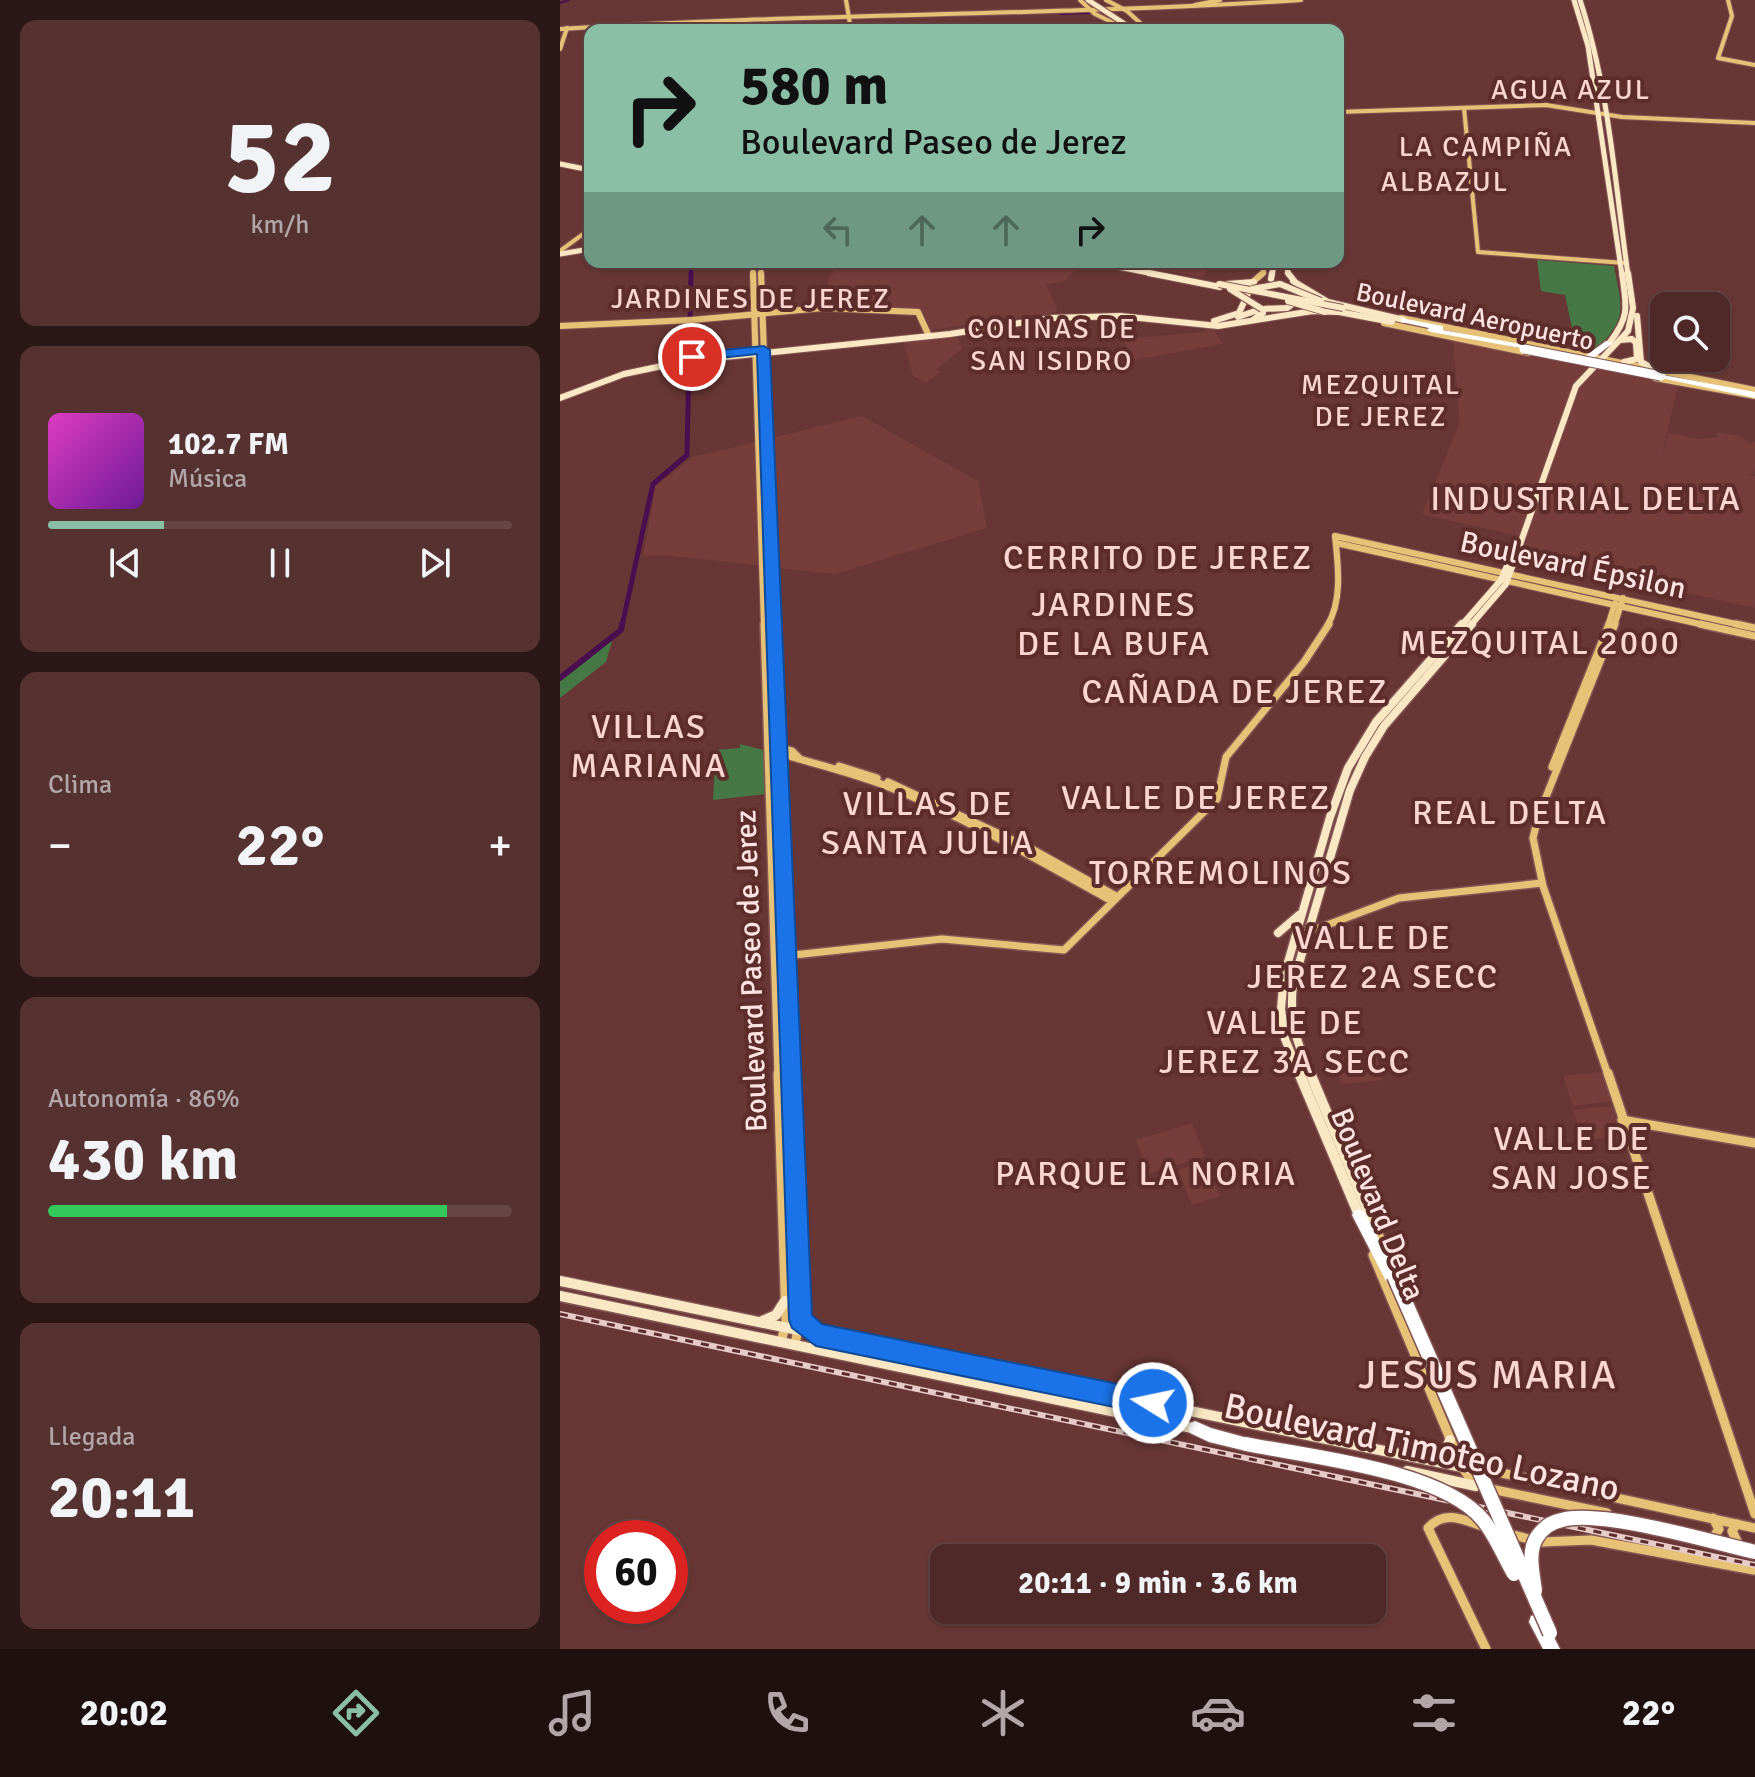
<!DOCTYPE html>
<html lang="es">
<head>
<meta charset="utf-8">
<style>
  :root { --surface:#4e2928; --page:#553130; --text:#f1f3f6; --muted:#b3a6a8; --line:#654545; --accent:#8abfa5 }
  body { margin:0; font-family:Signika,sans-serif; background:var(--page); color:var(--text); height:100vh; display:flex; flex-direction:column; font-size:30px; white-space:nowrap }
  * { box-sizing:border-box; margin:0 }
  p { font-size:26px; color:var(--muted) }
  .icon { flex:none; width:44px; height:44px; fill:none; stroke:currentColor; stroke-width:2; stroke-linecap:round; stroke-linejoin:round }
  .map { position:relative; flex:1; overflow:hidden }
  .side { display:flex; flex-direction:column; gap:20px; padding:20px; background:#2b1716; width:560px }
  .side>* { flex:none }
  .guide { position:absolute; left:24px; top:24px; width:760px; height:244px; border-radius:16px; box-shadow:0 2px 6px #0004,0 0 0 2px var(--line); background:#8abfa5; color:#111; overflow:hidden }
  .tools { position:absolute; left:1090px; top:292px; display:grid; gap:16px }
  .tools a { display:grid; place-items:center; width:80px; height:80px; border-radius:16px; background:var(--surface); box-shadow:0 2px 6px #0004,0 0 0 2px var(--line); font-size:40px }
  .speed { position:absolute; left:24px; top:1520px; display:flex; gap:16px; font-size:40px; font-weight:700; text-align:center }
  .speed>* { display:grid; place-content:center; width:104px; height:104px; border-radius:50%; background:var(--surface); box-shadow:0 2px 6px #0004,0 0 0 2px var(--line); line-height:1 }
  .speed .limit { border:12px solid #d22; background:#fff; color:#111 }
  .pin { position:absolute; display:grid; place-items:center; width:68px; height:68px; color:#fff; margin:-34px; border:4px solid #fff; border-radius:50%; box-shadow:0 2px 8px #0007 }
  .me { position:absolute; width:88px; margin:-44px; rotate:280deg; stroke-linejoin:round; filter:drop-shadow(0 0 6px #0008) }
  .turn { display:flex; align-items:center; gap:28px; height:168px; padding:0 24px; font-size:36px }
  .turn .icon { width:104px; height:104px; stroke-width:2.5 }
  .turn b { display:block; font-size:56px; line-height:68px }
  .lanes { display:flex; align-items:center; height:76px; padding:0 24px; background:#0003; justify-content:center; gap:40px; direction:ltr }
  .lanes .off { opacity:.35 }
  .big { font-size:60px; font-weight:800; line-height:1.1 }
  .side .widget { flex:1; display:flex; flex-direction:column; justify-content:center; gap:12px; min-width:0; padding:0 28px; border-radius:16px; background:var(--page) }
  .side .dial { align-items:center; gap:0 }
  .dial b { font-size:104px; line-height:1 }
  .song { display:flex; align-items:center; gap:24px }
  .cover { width:96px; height:96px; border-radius:12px; background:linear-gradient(135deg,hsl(310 70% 55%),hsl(280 70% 35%)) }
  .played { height:8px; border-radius:4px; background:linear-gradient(90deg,var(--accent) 25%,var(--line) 25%) }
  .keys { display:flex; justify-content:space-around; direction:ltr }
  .heat { display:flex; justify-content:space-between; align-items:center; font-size:44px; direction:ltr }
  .charge { height:12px; border-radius:6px; background:linear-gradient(90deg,#34c759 86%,var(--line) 0) }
  .trip { position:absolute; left:370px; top:1544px; width:456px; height:80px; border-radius:16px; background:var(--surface); box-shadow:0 2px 6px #0004,0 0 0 2px var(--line); font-weight:800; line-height:80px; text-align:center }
  .menu { display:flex; height:128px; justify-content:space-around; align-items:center; background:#1f1010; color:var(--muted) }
  .menu .icon { width:56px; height:56px }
  .menu .on { color:var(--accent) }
  .menu b { font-size:36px; color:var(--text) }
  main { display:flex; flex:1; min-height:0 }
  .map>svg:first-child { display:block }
</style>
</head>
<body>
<main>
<section class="side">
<div class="widget dial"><b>52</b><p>km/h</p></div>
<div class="widget">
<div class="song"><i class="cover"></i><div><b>102.7 FM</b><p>Música</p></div></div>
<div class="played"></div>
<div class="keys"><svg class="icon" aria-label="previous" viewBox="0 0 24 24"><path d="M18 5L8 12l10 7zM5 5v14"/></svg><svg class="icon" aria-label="pause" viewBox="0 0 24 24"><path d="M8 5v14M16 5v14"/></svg><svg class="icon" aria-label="next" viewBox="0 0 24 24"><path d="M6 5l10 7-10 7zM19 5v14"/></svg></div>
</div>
<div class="widget"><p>Clima</p>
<div class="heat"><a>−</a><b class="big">22°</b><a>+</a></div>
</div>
<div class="widget"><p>Autonomía · 86%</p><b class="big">430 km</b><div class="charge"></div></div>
<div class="widget"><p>Llegada</p><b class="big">20:11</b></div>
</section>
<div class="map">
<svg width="1195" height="1649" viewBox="0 0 1195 1649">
  <rect width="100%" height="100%" fill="#683735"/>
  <g fill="#763d3b">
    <path d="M 290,262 L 522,262 L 505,281 L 486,284 L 498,312 L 370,330 L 364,313 L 356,309 L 264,306 L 269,278 L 280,264 Z"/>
    <path d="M 561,262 L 653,262 L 642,277 Z"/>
    <path d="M 644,327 L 657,328 L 654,331 L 663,344 L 574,360 L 562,339 L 646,332 Z"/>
    <path d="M 392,335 L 398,338 L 402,348 L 376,370 L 381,371 L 366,383 L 353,376 L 343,340 Z"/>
    <path d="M 893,340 L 1118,385 L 1102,455 L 1109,433 L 1139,439 L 1159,437 L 1156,432 L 1180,436 L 1189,444 L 1195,442 L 1195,469 L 1194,474 L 1188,474 L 1195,476 L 1195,608 L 962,556 L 967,538 L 862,514 L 900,422 Z"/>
    <path d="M 302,416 L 418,481 L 427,528 L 275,574 L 104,555 L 83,556 L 96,486 L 133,457 Z"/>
    <path d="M 814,1049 L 823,1080 L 782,1084 L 770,1055 Z"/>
    <path d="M 1042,1072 L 1052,1101 L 1013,1106 L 1003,1076 Z"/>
    <path d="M 1052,1106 L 1063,1137 L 1023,1140 L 1013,1110 Z"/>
    <path d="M 632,1123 L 645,1156 L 589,1174 L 576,1140 Z"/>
    <path d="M 645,1161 L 660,1196 L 632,1205 L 618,1170 Z"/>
  </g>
  <g fill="#457845">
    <path d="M 977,260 L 1054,266 C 1062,309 1069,319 1034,351 L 1017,351 L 1005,295 L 981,291 Z"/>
    <path d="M 48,641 L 52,641 L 46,662 L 0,698 L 0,679 Z"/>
    <path d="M 180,744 L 207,751 L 207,794 L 153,800 L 156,750 L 180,748 Z"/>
  </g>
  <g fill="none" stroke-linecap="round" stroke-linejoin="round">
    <path stroke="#4a0d50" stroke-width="2" d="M 0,3 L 9,0"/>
    <g stroke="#4a0d50" stroke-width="4">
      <path d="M 501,13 L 530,12"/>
      <path d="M 281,30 L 288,26"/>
      <path d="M 131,275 L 131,262"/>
    </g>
    <g stroke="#4a0d50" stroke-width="5">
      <path d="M 130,319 L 131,273"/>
      <path d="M 129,356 L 130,325"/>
      <path d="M 127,452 L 129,362"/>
      <path d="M 62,626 L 93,484 L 127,455"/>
    </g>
    <path stroke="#4a0d50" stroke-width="6" d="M 0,678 L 61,630 L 62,624"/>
    <g stroke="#835654" stroke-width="6">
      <g id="secondary-far3">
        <path d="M 286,0 L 291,30"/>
        <path d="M 520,0 L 535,14 L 568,30"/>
        <path d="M 546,0 L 567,11 L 588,30"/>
        <path d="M 1168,0 L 1172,16 L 1158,58 L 1195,65"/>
        <path d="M 635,5 L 660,0"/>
        <path d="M 0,29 C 247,13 494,16 741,0"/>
        <path d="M 0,49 L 7,28"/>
        <path d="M 904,108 L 918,252 L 1064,263"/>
        <path d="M 778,112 L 986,105 L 1062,117 L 1195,123"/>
        <path d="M 0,251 L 30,229"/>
        <path d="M 193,262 L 193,275"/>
        <path d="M 201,262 L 201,275"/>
        <path d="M 702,275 L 707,262"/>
      </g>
    </g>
    <g stroke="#835654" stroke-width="8">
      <g id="secondary-far2">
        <path d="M 193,273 L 204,626"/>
        <path d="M 201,273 L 214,626"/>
        <path d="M 684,302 L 686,288 L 703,273"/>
        <path d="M 841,318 L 1195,390"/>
        <path d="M 824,323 L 969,353"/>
        <path d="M 0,326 L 132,320 L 263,308 L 358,312 L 369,336"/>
        <path d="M 1095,378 L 1195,396"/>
        <path d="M 776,543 L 1149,626"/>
        <path d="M 767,626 C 783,601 778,564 775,536 L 1185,626"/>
        <path d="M 1048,626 L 1055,603"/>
        <path d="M 1054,626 L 1063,598"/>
      </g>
    </g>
    <g stroke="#835654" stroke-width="10">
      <g id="secondary-far1">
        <path d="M 204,624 L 218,1075"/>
        <path d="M 214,624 L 231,1075"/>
        <path d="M 1140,624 L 1195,636"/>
        <path d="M 1176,624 L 1195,628"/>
        <path d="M 208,744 L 232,751 L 239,758"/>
        <path d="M 218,753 C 253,763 289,772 324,785 C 402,816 475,858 548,899 L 555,899"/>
        <path d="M 279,766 L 317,778"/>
        <path d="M 992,767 L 1049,624"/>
        <path d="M 328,782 L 472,849 L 556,896"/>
        <path d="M 735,937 L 839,898 L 982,883"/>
        <path d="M 215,957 L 382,939 L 504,950 L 657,799 L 666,757 L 744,662 L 769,624"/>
        <path d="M 1048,1075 L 983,886 L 973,838 L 978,817 L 1055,624"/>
      </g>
    </g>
    <g stroke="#835654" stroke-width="12">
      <g id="secondary">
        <path d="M 218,1073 L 226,1323 L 221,1342"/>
        <path d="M 231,1073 L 240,1316 L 235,1345"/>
        <path d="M 1048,1073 L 1195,1514"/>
        <path d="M 1062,1120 L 1195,1143"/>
        <path d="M 816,1230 L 840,1278"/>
        <path d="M 813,1255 L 902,1467 L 914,1484"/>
        <path d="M 928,1470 L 1195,1528"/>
        <path d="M 926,1488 L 1047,1513"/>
        <path d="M 1153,1518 L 1159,1529 L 1155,1535"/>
        <path d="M 1177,1524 L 1172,1531 L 1177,1541"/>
        <path d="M 925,1527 C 904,1520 885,1509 868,1528 L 926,1649"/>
        <path d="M 948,1534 L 982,1542 L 1031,1540 L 1194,1570 L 1195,1567"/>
      </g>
    </g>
    <g stroke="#835654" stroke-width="7">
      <g id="primary-far3">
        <path d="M 1014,0 L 1028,46 L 1062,275"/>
        <path d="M 1020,0 C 1049,88 1055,184 1068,275"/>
        <path d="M 578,26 L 583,30"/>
        <path d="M 0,164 L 30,170"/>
        <path d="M 0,254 L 30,249"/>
        <path d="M 533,262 L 599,275"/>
        <path d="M 725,262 L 729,275"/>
        <path d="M 712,275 L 715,262"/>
      </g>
    </g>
    <g stroke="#835654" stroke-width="8">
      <g id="primary-far2">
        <path d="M 589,273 L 660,287"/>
        <path d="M 728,273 L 735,282"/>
        <path d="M 711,279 L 712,273"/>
        <path d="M 733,281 L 768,302 L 844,320"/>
        <path d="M 667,284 L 694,282"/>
        <path d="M 702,309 L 727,308 L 741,298"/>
        <path d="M 774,311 L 832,322"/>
        <path d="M 1077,316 L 1081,362 L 1092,368"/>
        <path d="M 678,317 L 695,311 L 703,313 L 694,319"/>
        <path d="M 654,321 L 679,313 L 689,291"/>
        <path d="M 1060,340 L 1072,339 L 1076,343 L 1077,359 L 1064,362"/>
        <path d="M 1050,342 C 1071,315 1066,305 1062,273"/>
        <path d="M 0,398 L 64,374 L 126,361 L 390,334 L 491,318 L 560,316 L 658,326 L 753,311 L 778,312"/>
        <path d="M 901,626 L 941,580 L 955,547"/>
        <path d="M 910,626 L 946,584 L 1016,386 L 1068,331 L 1073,308 L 1068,273"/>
      </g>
    </g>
    <g stroke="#835654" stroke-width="11">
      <g id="primary-far1">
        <path d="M 718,933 L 739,915"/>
        <path d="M 740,1075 L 725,1039 L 721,1009 L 724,976 L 770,817 L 788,768 L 816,722 L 902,624"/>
        <path d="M 751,1075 C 736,1041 729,1021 733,984 L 790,790 L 805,757 L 824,726 L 912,624"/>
      </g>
    </g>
    <g stroke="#835654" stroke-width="13">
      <g id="primary">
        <path d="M 739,1073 L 799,1215"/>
        <path d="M 750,1073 L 816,1230"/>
        <path d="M 0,1281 L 931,1473"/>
        <path d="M 0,1296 L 637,1429"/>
        <path d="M 240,1320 L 252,1332"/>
        <path d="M 200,1322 L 216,1315 L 225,1301"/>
        <path d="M 875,1461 L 885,1453 L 890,1440"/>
        <path d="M 847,1471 L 916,1486"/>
      </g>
    </g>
    <g stroke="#835654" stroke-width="3">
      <g id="highway">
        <path d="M 841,318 L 883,326 L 883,330 L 972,346 L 976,348 L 972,350 L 871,332 L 867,330 L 869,328 L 841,322 Z"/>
        <path d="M 1046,341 L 1053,343 L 1030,361 L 1024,361 L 1024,357 Z"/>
        <path d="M 1098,374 L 1195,392 L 1195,398 L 1101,378 L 1098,378 Z"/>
        <path d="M 799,1209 L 804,1211 L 836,1271 L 838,1276 L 836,1281 L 831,1283 L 826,1281 L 794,1219 L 792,1215 L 794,1211 Z"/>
        <path d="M 635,1421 L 651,1428 L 691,1439 L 693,1444 L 691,1449 L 686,1451 L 649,1442 L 630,1433 L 628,1428 L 630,1423 Z"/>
        <path d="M 977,1614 L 983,1616 L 1000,1649 L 983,1649 L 969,1622 L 971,1616 Z"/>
      </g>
    </g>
    <use href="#secondary-far3" stroke="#e7c175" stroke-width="4"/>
    <use href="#secondary-far2" stroke="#e7c175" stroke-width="6"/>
    <use href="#secondary-far1" stroke="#e7c175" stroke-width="7"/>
    <use href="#secondary" stroke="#e7c175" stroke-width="9"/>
    <use href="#primary-far3" stroke="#fae7c3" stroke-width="5"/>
    <use href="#primary-far2" stroke="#fae7c3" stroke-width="6"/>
    <use href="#primary-far1" stroke="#fae7c3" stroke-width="8"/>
    <use href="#primary" stroke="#fae7c3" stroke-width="10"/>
    <use href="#highway" fill="#fff" fill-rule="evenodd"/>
    <g stroke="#e7cbc9" stroke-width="6">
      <path id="rail" d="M 0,1314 L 1195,1565"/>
    </g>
    <use href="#rail" stroke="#5c2d2a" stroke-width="3" stroke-dasharray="8" stroke-linecap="butt"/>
    <g stroke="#835654" stroke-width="7" stroke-linecap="butt">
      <path id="primary-bridge-far1" d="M 528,0 L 571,28"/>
    </g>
    <g stroke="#835654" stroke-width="8" stroke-linecap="butt">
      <g id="primary-bridge">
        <path d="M 659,284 L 783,308"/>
        <path d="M 670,289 L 702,309"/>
        <path d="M 692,289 L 720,284 L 761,301"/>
        <path d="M 728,301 L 765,312"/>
      </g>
    </g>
    <g stroke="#835654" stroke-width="11" stroke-linecap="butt">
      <path id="highway-bridge-far1" d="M 964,349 L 1101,376"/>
    </g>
    <g stroke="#835654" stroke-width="17" stroke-linecap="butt">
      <g id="highway-bridge">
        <path d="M 834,1276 L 990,1633"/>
        <path d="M 686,1444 C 750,1457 882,1470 923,1520 C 936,1536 944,1557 954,1574"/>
        <path d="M 975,1591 C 973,1574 967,1552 977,1537 C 983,1528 991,1522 1002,1520 C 1040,1509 1152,1542 1195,1552"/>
      </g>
    </g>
    <use href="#primary-bridge-far1" stroke="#fae7c3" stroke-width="5"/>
    <use href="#primary-bridge" stroke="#fae7c3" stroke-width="6"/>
    <use href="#highway-bridge-far1" stroke="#fff" stroke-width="9"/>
    <use href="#highway-bridge" stroke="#fff" stroke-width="14"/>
  </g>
  <path fill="#1a73e8" stroke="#114b97" stroke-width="2" d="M 204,346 L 210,350 L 252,1315 L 262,1324 L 593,1391 L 601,1395 L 605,1403 L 601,1411 L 593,1415 L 256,1346 L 232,1328 L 229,1320 L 197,354 L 132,361 L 125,357 L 132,353 Z"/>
  <g text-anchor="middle" stroke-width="8" stroke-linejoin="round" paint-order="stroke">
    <g font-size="26" fill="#fde4e2" stroke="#5c2d2a">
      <text transform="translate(915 316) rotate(12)" y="9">Boulevard Aeropuerto</text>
    </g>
    <g font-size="28" letter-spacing="2" fill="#fad5d2" stroke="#5c2d2a">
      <text x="1011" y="99">AGUA AZUL</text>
      <text x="926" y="156">LA CAMPIÑA</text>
      <text x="885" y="191">ALBAZUL</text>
      <text x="191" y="308">JARDINES DE JEREZ</text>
      <text x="492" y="338">COLINAS DE<tspan x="492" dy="32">SAN ISIDRO</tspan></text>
      <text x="821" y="394">MEZQUITAL<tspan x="821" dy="32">DE JEREZ</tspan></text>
    </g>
    <g font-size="30" fill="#fde4e2" stroke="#5c2d2a">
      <text transform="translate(1013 565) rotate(12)" y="10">Boulevard Épsilon</text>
      <text transform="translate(191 971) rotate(-92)" y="10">Boulevard Paseo de Jerez</text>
      <text transform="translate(818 1204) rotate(68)" y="10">Boulevard Delta</text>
    </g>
    <g font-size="34" letter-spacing="2" fill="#fad5d2" stroke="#5c2d2a">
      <text x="1026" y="510">INDUSTRIAL DELTA</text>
      <text x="598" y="569">CERRITO DE JEREZ</text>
      <text x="554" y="616">JARDINES<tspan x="554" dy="39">DE LA BUFA</tspan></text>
      <text x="980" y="654">MEZQUITAL 2000</text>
      <text x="675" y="703">CAÑADA DE JEREZ</text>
      <text x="89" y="738">VILLAS<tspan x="89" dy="39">MARIANA</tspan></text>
      <text x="636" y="809">VALLE DE JEREZ</text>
      <text x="368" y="815">VILLAS DE<tspan x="368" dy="39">SANTA JULIA</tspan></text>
      <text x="950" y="824">REAL DELTA</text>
      <text x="661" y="884">TORREMOLINOS</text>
      <text x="813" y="949">VALLE DE<tspan x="813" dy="39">JEREZ 2A SECC</tspan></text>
      <text x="725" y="1034">VALLE DE<tspan x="725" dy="39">JEREZ 3A SECC</tspan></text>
      <text x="1012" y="1150">VALLE DE<tspan x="1012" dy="39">SAN JOSE</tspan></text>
      <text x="586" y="1185">PARQUE LA NORIA</text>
    </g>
    <g font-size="36" fill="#fde4e2" stroke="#5c2d2a">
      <text transform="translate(862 1446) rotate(12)" y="13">Boulevard Timoteo Lozano</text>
    </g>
    <g font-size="40" letter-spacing="2" fill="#fad5d2" stroke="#5c2d2a">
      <text x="928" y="1388">JESUS MARIA</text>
    </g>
  </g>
</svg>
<div class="tools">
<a><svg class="icon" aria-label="search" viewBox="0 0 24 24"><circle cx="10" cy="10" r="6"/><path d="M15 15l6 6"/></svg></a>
</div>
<div class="speed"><div class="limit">60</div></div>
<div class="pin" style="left:132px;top:357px;background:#d93025"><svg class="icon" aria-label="arrive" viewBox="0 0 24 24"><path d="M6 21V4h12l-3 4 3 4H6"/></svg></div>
<svg class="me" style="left:593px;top:1403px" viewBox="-20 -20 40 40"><circle r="17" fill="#1a73e8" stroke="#fff" stroke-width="3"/><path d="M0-11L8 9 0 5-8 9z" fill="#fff"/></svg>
<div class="trip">20:11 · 9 min · 3.6 km</div>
<div class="guide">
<div class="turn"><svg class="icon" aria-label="right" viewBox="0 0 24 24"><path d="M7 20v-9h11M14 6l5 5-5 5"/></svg><div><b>580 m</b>Boulevard Paseo de Jerez</div></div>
<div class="lanes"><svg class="icon off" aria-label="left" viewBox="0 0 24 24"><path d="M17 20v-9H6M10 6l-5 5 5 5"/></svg><svg class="icon off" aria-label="ahead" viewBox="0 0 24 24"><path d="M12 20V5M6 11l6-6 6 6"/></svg><svg class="icon off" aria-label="ahead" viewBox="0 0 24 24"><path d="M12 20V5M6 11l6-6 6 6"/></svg><svg class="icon" aria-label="right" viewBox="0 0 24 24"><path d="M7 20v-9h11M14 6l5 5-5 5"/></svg></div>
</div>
</div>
</main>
<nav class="menu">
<b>20:02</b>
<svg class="icon on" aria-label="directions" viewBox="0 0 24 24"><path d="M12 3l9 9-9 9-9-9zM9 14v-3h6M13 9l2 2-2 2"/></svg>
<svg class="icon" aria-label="music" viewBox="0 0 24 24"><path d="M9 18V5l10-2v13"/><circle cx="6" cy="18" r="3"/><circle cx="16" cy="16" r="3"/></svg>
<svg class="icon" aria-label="phone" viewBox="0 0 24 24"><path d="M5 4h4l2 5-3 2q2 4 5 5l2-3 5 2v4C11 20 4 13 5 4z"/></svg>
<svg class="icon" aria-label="climate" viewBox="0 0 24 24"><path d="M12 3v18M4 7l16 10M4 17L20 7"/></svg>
<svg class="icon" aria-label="car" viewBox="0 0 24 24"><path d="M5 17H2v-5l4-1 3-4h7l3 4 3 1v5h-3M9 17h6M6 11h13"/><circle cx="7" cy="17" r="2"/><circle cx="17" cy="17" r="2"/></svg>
<svg class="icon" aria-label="filters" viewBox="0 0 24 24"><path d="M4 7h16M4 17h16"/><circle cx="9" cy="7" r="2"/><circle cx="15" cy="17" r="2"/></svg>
<b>22°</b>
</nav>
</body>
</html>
